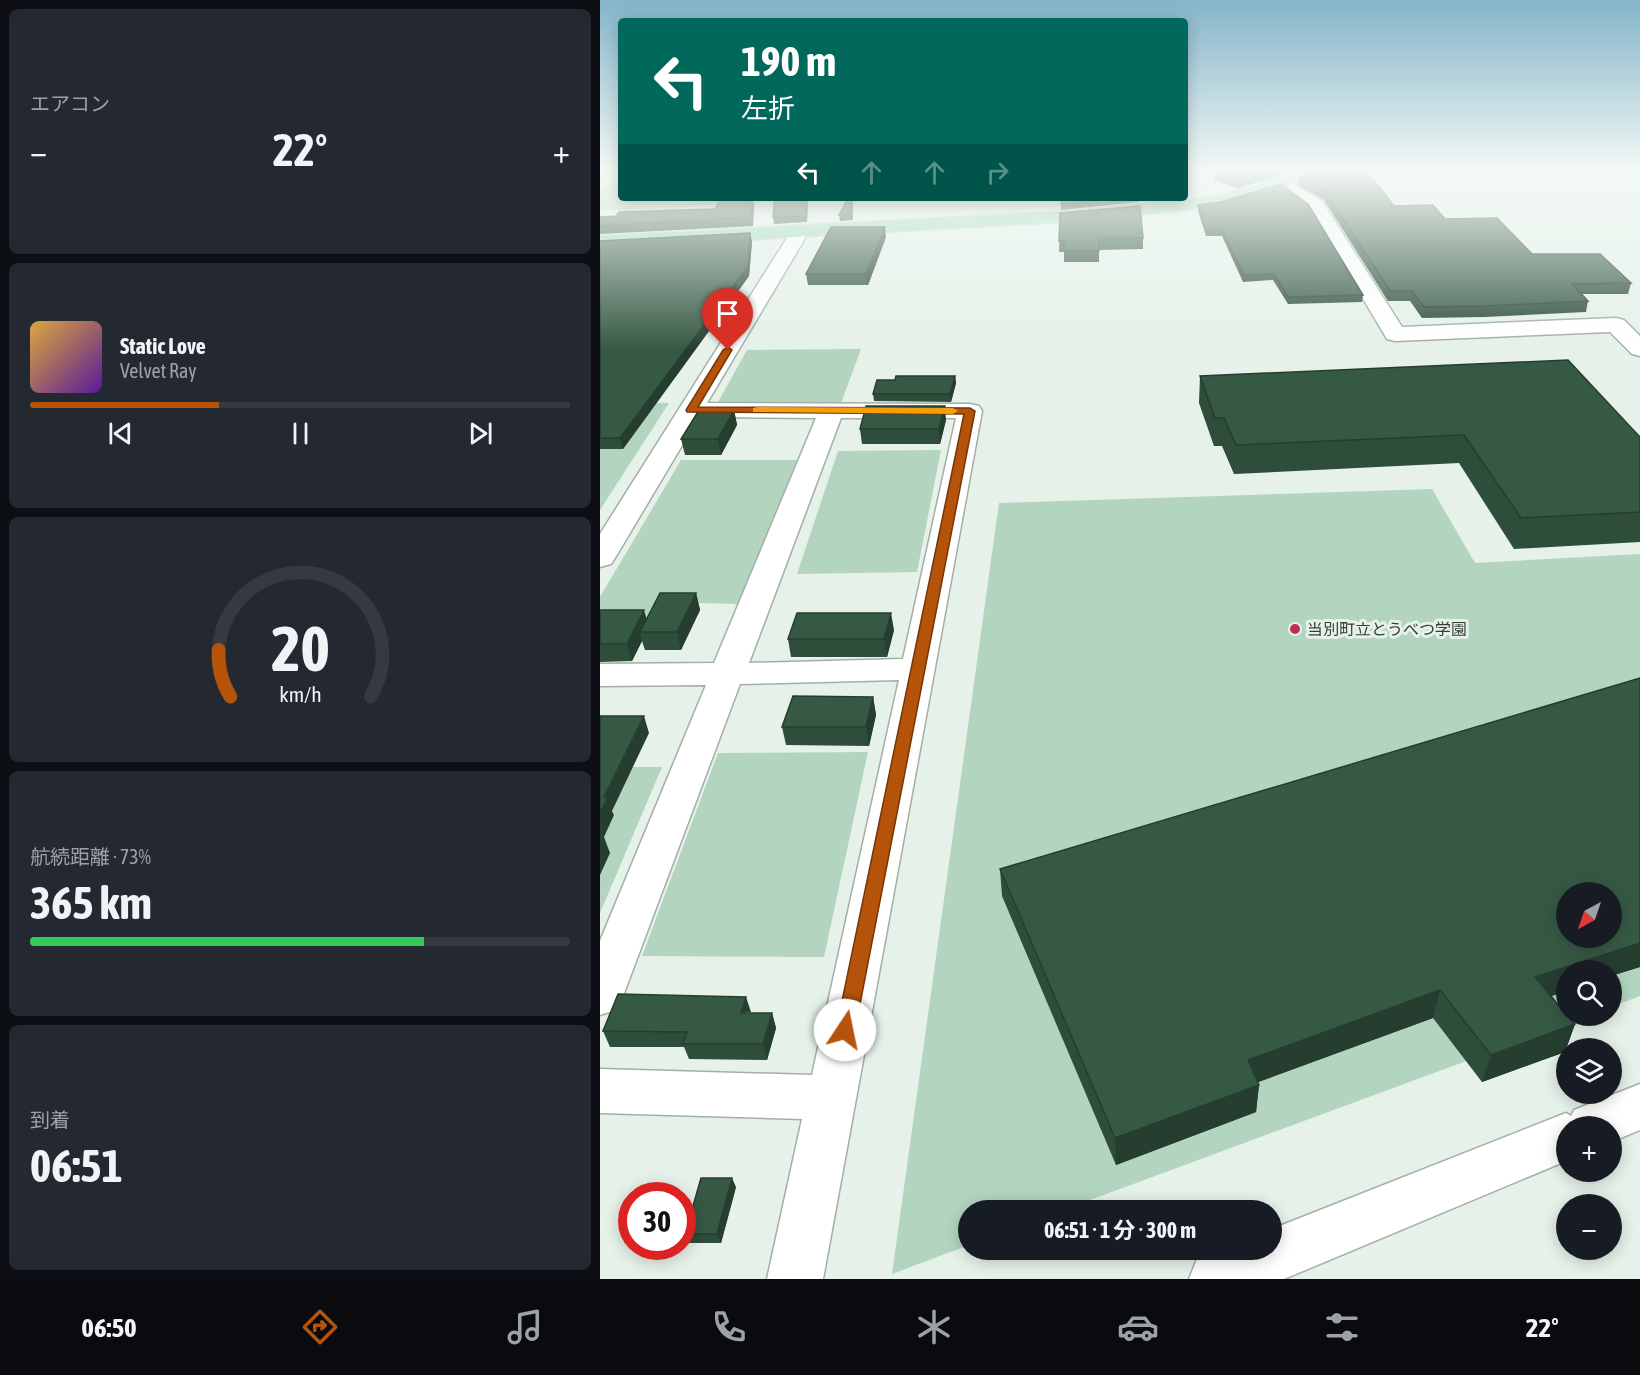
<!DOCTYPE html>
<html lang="ja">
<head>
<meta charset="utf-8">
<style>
  :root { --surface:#171b24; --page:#242831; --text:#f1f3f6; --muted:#9ea1a6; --line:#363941; --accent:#b45309 }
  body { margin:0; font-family:"Asap Condensed","Noto Sans JP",sans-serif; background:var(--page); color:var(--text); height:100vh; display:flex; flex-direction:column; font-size:22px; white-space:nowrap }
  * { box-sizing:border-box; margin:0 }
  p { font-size:20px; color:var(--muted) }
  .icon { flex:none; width:33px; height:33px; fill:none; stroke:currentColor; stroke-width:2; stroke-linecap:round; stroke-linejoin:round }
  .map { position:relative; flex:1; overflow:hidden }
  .sheet { display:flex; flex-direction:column; gap:9px; padding:9px; background:#0d0f14; width:600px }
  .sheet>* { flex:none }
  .top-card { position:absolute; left:18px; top:18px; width:570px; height:183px; border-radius:6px; box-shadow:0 3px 15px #0003; background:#00695c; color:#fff; overflow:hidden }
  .needle { width:39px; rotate:220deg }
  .tools { position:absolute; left:956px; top:882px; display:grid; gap:12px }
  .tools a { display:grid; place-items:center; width:66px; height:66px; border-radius:50%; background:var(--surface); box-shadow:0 3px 15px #0003; font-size:30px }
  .speed { position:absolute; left:18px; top:1182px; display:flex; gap:12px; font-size:30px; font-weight:700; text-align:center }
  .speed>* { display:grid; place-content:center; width:78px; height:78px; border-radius:50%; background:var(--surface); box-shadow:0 3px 15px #0003; line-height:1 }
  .speed .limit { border:9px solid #d22; background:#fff; color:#111 }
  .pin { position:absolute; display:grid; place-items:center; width:51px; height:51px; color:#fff; margin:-62px -26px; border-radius:50% 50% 50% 0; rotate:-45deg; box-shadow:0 0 6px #0007 }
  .pin .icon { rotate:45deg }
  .me { position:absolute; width:66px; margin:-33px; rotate:11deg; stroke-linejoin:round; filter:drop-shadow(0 0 4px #0008) }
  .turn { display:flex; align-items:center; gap:21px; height:126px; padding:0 24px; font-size:27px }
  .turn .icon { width:78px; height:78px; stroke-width:2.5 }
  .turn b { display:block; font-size:42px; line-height:51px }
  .lanes { display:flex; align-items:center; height:57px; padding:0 24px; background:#0003; justify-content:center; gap:30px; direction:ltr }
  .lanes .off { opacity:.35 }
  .big { font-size:45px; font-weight:700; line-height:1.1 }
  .sheet .widget { flex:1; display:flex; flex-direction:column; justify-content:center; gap:9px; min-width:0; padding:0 21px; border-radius:9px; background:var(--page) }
  .sheet .dial { align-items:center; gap:0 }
  .dial svg { height:156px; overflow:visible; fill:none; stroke:var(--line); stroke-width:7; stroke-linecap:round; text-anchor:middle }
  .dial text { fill:var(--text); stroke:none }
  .song { display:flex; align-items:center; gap:18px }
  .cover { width:72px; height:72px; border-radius:9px; background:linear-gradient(135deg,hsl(40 70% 55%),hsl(270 70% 35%)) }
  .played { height:6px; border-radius:3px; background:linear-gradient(90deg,var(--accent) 35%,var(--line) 35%) }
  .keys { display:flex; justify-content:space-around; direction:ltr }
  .heat { display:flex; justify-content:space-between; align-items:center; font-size:33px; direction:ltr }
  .charge { height:9px; border-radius:4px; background:linear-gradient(90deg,#34c759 73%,var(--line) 0) }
  .trip { position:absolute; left:358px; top:1200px; width:324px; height:60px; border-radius:30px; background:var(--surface); box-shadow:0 3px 15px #0003; font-weight:700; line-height:60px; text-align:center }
  .tab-bar { display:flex; height:96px; justify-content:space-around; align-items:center; background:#090b0e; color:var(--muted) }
  .tab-bar .icon { width:42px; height:42px }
  .tab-bar .on { color:var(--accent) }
  .tab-bar b { font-size:27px; color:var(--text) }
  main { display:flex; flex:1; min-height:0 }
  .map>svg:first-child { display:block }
</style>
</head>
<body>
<main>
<section class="sheet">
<div class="widget"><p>エアコン</p>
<div class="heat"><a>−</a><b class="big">22°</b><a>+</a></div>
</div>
<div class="widget">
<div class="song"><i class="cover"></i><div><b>Static Love</b><p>Velvet Ray</p></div></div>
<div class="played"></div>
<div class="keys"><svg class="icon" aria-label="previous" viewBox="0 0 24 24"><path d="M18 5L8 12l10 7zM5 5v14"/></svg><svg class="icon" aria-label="pause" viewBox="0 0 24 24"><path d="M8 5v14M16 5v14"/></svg><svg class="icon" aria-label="next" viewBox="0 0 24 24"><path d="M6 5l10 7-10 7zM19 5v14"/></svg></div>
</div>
<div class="widget dial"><svg viewBox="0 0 100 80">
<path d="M14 69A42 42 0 1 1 86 69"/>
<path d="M14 69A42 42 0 0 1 8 45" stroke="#b45309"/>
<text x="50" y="56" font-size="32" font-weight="700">20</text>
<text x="50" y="72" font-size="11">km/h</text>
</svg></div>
<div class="widget"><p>航続距離 · 73%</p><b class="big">365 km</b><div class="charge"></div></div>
<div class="widget"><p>到着</p><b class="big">06:51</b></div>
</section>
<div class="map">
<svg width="1040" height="1279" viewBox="0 0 1040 1279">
  <rect width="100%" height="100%" fill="#e5f1e9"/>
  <g fill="#b3d5bf" fill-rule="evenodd">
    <path d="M 21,184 L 21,198 L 123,198 L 119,205 L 0,211 L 0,186 Z"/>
    <path d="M 261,349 L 241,403 L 118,402 L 147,350 Z"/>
    <path d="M 0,402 L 69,403 L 0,510 Z"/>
    <path d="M 341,450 L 317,572 L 197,574 L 238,451 Z"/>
    <path d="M 81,460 L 200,460 L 140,604 L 55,602 L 26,661 L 0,660 L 0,597 Z"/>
    <path d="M 832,489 L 875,563 L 1040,554 L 1040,996 L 1011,1007 L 1011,970 L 966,970 L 966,1016 L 988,1016 L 463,1210 L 369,1210 L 369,1245 L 292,1274 L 399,503 ZM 966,892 L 1011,892 L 1011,938 L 966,938 Z"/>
    <path d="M 268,752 L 224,957 L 42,956 L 118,753 Z"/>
    <path d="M 0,767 L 62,767 L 0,913 Z"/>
  </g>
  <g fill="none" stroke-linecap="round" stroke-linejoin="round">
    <path fill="#8db39b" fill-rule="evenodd" d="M 0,170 L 17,170 L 13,176 L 0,179 Z"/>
    <g stroke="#a3aea6" stroke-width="3">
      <g id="minor">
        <path d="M 681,177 L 722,201 L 802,327 L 1016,318 L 1024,320 L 1040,336 L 1040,356 L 1032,354 L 1010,332 L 795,341 L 787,339 L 709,208 L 673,182 Z"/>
        <path d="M 201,225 L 207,226 L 210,230 L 107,403 L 370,404 L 379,406 L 382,411 L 223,1279 L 167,1279 L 202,1119 L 0,1113 L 0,1069 L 212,1075 L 299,680 L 140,684 L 23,996 L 16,1010 L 0,1015 L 0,941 L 106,685 L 0,686 L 0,664 L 114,663 L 216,418 L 99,417 L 15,558 L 11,564 L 0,567 L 0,534 L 192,230 L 195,226 ZM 241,418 L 356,418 L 303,659 L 149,663 Z"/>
        <path d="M 1040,1084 L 1040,1130 L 1011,1142 L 1011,1126 L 966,1126 L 966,1161 L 684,1279 L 589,1279 L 597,1259 L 621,1250 L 672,1250 L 672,1229 L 966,1113 L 971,1116 L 974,1110 Z"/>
      </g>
    </g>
    <g stroke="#cfd0d0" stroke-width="3">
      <path id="major" d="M 705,170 L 731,170 L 729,173 L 620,206 L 476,221 L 0,248 L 0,236 L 476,211 L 618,196 Z"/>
    </g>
    <use href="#minor" fill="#fff" fill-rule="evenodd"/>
    <use href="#major" fill="#97d6b3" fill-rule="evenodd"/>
  </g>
  <g fill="#2e4d3a">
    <path d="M 697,170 L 637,188 L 614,180 L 614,171 Z"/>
    <path d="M 699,176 L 794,206 L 845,219 L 932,254 L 1031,283 L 1028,294 L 982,294 L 988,301 L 986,312 L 885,317 L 822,318 L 810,301 L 788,301 L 724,200 L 698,185 Z"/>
    <path d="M 208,198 L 207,222 L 174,224 L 173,217 Z"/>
    <path d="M 248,198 L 252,198 L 253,220 L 240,221 L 239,215 Z"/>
    <path d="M 154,205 L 153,226 L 0,234 L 0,217 L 115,209 Z"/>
    <path d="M 598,205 L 763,295 L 762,302 L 688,304 L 673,280 L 643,282 L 622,236 L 606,236 L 598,211 Z"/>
    <path d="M 460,213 L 543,238 L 543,249 L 499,250 L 499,262 L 464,262 L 464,252 L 459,252 Z"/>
    <path d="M 150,233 L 152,242 L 149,276 L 23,449 L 0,449 L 0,241 Z"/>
    <path d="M 286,237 L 268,285 L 208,285 L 206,274 Z"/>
    <path d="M 355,376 L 356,383 L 351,402 L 274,401 L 273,394 L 295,380 Z"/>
    <path d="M 600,376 L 1040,437 L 1040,542 L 914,549 L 859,463 L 634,474 L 622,446 L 614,446 L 599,403 Z"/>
    <path d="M 134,410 L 137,425 L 121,455 L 85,455 L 81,439 Z"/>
    <path d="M 346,420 L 340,444 L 262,444 L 260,429 Z"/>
    <path d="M 96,593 L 100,610 L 81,650 L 45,650 L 42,641 L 32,661 L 0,662 L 0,610 L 47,619 Z"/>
    <path d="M 294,630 L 287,657 L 191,657 L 188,639 Z"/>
    <path d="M 1040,678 L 1040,967 L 1011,976 L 1011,970 L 966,970 L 966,991 L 951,996 L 975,1024 L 965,1052 L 882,1082 L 833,1018 L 658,1082 L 659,1085 L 656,1112 L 516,1165 L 402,896 L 400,869 Z"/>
    <path d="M 273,697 L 276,715 L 269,746 L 186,745 L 182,727 Z"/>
    <path d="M 150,1013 L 172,1013 L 176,1028 L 167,1060 L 89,1059 L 84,1047 L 10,1047 L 3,1031 Z"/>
    <path d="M 136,1187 L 121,1243 L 89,1243 L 85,1234 Z"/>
  </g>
  <g fill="#263e30">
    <path d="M 668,170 L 697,170 L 637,188 L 637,179 Z"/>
    <path d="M 152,198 L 154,205 L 153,226 L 151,217 Z"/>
    <path d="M 207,198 L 208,198 L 207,222 L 206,216 Z"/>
    <path d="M 519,198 L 538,198 L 538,202 L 461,210 L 461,204 Z"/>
    <path d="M 285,227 L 286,237 L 268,285 L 266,274 Z"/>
    <path d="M 150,233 L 152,242 L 149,276 L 23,449 L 20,438 Z"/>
    <path d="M 355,376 L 356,383 L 351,402 L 350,394 Z"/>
    <path d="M 345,406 L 346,420 L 340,444 L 339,429 Z"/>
    <path d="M 134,410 L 137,425 L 121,455 L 118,439 Z"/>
    <path d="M 96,593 L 100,610 L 81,650 L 77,632 Z"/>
    <path d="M 44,610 L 49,627 L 40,632 L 42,641 L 32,661 L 27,644 Z"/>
    <path d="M 291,613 L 294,630 L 287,657 L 284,639 Z"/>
    <path d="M 273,697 L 276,715 L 269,746 L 266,727 Z"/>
    <path d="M 44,716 L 49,733 L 12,811 L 14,815 L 4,837 L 10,853 L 0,875 L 0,813 L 4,797 Z"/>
    <path d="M 1040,943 L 1040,967 L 1011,976 L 1011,970 L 966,970 L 966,991 L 926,1005 L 935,977 Z"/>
    <path d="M 840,990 L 833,1018 L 645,1087 L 648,1060 Z"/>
    <path d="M 146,997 L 151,1012 L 141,1013 Z"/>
    <path d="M 172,1013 L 176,1028 L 167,1060 L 163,1044 Z"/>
    <path d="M 975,1024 L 965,1052 L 882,1082 L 891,1055 Z"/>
    <path d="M 659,1085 L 656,1112 L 516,1165 L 515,1138 Z"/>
    <path d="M 132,1178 L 136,1187 L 121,1243 L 117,1234 Z"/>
  </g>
  <g fill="#365944" stroke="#263e30" stroke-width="1.5" fill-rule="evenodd">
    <path d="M 618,170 L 668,170 L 637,179 L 614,171 Z"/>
    <path d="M 718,170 L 766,170 L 794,206 L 833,205 L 845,219 L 897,218 L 932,254 L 1000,254 L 1031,283 L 972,284 L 988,301 L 887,306 L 824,307 L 812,291 L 790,291 L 725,191 L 699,176 Z"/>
    <path d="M 681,184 L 708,204 L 763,295 L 688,297 L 674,274 L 644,275 L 622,230 L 606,230 L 598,205 L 621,202 Z"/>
    <path d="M 121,198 L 152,198 L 151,217 L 0,226 L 0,217 L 16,216 L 19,212 L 115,209 Z"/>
    <path d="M 175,198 L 207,198 L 206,216 L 173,217 Z"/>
    <path d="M 248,198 L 252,198 L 252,214 L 239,215 Z"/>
    <path d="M 461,198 L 519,198 L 461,204 Z"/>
    <path d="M 540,206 L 543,238 L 499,238 L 499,251 L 464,251 L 465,241 L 459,241 L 460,213 Z"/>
    <path d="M 231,227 L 285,227 L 266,274 L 206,274 Z"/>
    <path d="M 150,233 L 148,266 L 20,438 L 0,438 L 0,241 Z"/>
    <path d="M 968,360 L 1040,437 L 1040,512 L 921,518 L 864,435 L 636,445 L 624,418 L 615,418 L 600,376 Z"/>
    <path d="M 296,376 L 355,376 L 350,394 L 273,394 L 277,380 L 295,380 Z"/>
    <path d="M 266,406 L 345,406 L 339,429 L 260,429 Z"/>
    <path d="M 99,410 L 134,410 L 118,439 L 81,439 Z"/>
    <path d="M 60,593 L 96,593 L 77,632 L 40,632 Z"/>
    <path d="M 0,610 L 44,610 L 27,644 L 0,644 Z"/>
    <path d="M 197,613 L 291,613 L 284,639 L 188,639 Z"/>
    <path d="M 1040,678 L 1040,943 L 935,977 L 966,1014 L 966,1016 L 968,1016 L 975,1024 L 891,1055 L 840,990 L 648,1060 L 659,1085 L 515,1138 L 400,869 ZM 966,892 L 1011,892 L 1011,938 L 966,938 Z"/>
    <path d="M 193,696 L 273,697 L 266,727 L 182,727 Z"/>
    <path d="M 0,716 L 44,716 L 4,797 L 8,797 L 0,813 Z"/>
    <path d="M 0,835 L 3,835 L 0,842 Z"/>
    <path d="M 18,994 L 146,997 L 141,1013 L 172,1013 L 163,1044 L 83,1044 L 87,1032 L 3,1031 Z"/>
    <path d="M 101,1178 L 132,1178 L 117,1234 L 85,1234 Z"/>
  </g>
  <linearGradient id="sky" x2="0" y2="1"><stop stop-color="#83b4c9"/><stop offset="0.49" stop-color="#f3f9f5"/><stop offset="1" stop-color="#f3f9f5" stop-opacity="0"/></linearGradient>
  <rect width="1040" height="349" fill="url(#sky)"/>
  <path fill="#b45309" stroke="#753606" stroke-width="1.5" d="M 128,347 L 132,350 L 98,407 L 370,408 L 375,411 L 255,1030 L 252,1036 L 245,1038 L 238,1036 L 236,1030 L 364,414 L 87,412 L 86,410 L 123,350 Z"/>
  <path fill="#f59e0b" d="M 157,407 L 353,408 L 358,411 L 353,414 L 153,412 L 153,408 Z"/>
  <circle fill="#bc2d5b" stroke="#e5f1e9" stroke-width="2" cx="695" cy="629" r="6"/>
  <g text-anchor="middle" stroke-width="6" stroke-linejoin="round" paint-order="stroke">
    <g font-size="16" fill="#383d3a" stroke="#e5f1e9" text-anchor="start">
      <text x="707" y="635">当別町立とうべつ学園</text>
    </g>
  </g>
</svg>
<div class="tools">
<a><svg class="needle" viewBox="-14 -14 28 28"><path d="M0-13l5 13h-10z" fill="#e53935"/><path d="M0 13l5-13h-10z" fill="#9ea1a6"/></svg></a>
<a><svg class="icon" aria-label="search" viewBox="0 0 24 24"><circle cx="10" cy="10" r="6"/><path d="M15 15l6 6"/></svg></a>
<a><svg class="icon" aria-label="layers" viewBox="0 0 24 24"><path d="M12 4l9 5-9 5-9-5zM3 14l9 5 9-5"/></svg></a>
<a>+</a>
<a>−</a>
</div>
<div class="speed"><div class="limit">30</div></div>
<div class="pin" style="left:128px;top:350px;background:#d93025"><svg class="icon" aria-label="arrive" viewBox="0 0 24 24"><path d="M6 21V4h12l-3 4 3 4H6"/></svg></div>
<svg class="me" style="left:245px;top:1030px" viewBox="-20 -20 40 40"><circle r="19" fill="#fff"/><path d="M0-13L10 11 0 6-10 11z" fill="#b45309"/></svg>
<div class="trip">06:51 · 1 分 · 300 m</div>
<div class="top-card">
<div class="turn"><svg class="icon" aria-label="left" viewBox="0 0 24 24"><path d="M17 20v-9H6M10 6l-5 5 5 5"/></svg><div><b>190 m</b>左折</div></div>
<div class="lanes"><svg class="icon" aria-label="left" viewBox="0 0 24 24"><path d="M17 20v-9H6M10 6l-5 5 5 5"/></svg><svg class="icon off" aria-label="ahead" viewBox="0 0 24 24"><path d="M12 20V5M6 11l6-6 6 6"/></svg><svg class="icon off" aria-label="ahead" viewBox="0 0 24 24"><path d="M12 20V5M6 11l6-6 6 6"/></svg><svg class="icon off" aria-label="right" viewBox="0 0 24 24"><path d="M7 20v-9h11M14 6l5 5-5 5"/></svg></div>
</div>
</div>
</main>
<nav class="tab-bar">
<b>06:50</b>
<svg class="icon on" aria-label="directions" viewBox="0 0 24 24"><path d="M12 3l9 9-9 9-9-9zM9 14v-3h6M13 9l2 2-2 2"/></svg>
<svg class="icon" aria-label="music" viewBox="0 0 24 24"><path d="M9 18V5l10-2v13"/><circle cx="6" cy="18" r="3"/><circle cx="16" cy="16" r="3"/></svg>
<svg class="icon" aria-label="phone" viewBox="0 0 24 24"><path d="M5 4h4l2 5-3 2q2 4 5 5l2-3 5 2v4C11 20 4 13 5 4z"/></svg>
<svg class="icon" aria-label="climate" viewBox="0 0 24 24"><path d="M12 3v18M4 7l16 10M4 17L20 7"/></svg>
<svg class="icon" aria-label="car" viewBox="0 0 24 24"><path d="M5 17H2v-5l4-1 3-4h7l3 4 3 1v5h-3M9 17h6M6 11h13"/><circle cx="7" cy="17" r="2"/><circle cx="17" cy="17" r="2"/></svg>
<svg class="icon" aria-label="filters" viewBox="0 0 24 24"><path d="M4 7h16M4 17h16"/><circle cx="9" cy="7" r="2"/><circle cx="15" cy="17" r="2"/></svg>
<b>22°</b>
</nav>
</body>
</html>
